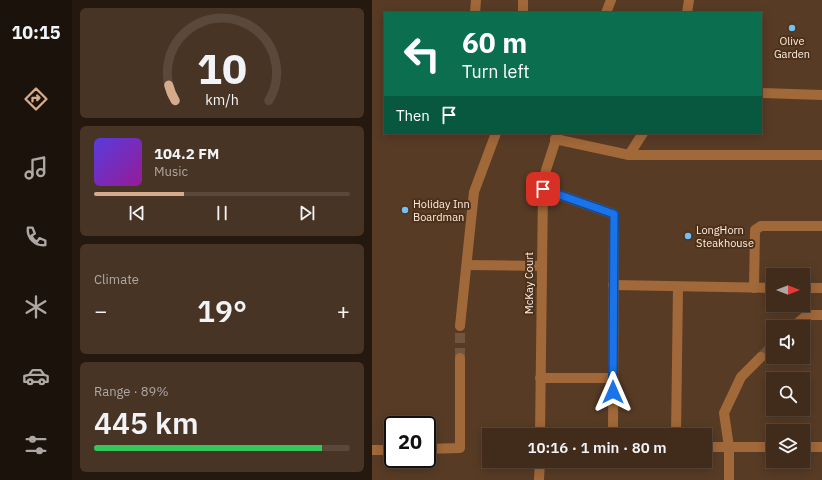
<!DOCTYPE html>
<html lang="en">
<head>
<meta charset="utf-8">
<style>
  :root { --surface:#412c1c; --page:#483425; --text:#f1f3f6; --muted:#aea7a3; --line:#5a483b; --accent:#d6ab8b }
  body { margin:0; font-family:"IBM Plex Sans",sans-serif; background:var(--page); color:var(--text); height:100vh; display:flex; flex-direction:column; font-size:15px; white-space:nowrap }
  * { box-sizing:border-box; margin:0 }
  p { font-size:13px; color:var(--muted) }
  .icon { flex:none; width:22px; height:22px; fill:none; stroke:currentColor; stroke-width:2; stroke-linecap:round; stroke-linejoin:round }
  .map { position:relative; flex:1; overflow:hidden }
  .sheet { display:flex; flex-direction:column; gap:8px; padding:8px; background:#24180f; width:300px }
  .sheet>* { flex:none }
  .guide { position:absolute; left:12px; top:12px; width:378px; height:122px; border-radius:0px; box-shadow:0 2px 10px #0003,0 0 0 1px var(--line); background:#0b6e4f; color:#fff; overflow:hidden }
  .needle { width:26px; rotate:90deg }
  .fabs { position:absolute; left:394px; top:268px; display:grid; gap:8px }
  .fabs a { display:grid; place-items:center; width:44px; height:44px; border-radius:0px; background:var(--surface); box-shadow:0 2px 10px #0003,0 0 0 1px var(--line); font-size:20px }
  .speed { position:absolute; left:12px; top:416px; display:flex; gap:8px; font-size:20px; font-weight:700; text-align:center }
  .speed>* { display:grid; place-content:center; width:52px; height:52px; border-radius:50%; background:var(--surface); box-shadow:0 2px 10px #0003,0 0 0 1px var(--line); line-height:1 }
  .speed .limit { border:2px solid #111; border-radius:6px; background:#fff; color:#111 }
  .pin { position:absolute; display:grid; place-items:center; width:34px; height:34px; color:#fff; margin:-17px; border-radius:8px; box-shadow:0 2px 6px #0006 }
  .me { position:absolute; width:44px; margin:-22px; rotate:0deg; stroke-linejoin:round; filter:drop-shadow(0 0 3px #0008) }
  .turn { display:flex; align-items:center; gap:14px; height:84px; padding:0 12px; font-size:18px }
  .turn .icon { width:52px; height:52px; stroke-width:2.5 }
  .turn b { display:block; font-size:28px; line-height:34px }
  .then { display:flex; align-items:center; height:38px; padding:0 12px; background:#0003; gap:8px; font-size:15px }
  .big { font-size:30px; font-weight:600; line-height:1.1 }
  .sheet .tile { flex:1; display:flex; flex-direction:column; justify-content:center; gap:6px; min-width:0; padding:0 14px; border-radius:6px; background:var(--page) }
  .sheet .dial { align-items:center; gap:0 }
  .dial svg { height:104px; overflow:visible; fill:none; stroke:var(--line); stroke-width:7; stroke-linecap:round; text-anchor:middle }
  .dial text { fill:var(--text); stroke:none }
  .song { display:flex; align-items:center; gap:12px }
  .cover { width:48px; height:48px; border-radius:6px; background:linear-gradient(135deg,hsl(250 70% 55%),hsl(300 70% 35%)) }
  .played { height:4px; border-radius:2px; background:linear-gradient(90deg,var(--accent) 35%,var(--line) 35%) }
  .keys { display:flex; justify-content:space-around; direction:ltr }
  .heat { display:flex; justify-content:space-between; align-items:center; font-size:22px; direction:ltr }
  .charge { height:6px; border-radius:3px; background:linear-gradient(90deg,#34c759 89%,var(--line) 0) }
  .trip { position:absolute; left:110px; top:428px; width:230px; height:40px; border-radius:0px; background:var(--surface); box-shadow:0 2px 10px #0003,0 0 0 1px var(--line); font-weight:600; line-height:40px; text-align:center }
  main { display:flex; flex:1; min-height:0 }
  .dock { display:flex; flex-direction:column; width:72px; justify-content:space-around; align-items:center; background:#1a120b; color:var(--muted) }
  .dock .icon { width:28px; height:28px }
  .dock .current { color:var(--accent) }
  .dock b { font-size:18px; color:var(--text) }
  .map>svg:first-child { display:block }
</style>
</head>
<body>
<main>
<nav class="dock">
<b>10:15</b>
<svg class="icon current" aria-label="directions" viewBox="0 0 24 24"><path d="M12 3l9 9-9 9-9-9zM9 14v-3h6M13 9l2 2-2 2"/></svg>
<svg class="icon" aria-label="music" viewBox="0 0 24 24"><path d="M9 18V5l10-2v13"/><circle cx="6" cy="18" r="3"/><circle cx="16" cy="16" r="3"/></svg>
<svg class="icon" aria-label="phone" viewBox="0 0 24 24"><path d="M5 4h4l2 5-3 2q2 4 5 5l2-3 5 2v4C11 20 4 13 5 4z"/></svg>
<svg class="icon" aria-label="climate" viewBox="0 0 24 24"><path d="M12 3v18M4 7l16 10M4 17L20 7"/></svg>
<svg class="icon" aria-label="car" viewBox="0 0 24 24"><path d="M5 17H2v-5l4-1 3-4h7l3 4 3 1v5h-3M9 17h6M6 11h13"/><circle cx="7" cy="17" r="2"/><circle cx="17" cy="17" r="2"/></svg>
<svg class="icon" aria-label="filters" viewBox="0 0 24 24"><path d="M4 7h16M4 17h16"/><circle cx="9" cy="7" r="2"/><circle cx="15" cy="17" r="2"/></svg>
</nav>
<section class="sheet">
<div class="tile dial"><svg viewBox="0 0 100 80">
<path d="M14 69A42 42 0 1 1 86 69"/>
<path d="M14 69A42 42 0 0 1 9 57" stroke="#d6ab8b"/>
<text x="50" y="56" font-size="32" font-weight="700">10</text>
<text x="50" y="72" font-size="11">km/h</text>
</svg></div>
<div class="tile">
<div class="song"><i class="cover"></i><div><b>104.2 FM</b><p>Music</p></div></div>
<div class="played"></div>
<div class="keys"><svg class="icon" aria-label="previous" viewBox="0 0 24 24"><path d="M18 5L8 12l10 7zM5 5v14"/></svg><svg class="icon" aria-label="pause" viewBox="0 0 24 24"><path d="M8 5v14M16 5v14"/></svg><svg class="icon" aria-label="next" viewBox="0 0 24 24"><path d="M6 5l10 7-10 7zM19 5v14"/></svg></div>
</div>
<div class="tile"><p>Climate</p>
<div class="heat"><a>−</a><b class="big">19°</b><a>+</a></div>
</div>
<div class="tile"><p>Range · 89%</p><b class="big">445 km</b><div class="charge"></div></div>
</section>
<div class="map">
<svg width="450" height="480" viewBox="0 0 450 480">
  <rect width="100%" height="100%" fill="#573b25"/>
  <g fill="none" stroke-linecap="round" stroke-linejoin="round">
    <g stroke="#705641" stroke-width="10" stroke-dasharray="10 5" stroke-linecap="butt">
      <path d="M 389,357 L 401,345"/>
      <path d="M 88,358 L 88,326"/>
    </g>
    <g stroke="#a16839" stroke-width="10">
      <path d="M 103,13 L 104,0"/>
      <path d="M 151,13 L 151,0"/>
      <path d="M 234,13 L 239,0"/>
      <path d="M 315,13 L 317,0"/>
      <path d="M 389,93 L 450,95"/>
      <path d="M 183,139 L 257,155 L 450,155"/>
      <path d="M 257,155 L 271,133"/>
      <path d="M 171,189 L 242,214 L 241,435"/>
      <path d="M 95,265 L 169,266"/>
      <path d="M 241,285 L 401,288"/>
      <path d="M 382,288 L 383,230 L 389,226 L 450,226"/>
      <path d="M 431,288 L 450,288"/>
      <path d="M 88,326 L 102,192 L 124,133"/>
      <path d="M 421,327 L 435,315 L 450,315"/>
      <path d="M 168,378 L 241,378"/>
      <path d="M 168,435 L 171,189 L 174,170 L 186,133"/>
      <path d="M 304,435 L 306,287"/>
      <path d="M 333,447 L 401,447"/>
      <path d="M 431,447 L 450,447"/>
      <path d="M 55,449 L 88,448 L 88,358"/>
      <path d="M 0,450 L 21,450"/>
      <path d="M 167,480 L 168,461"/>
      <path d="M 357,480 L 357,447 L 352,413 L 369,377 L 389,357"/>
    </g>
  </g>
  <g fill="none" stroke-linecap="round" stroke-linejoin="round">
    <g stroke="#114b97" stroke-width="10">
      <path id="route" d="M 171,189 L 242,214 L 241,392"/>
    </g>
    <use href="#route" stroke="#1a73e8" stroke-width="7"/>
  </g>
  <g fill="#71c1f5" stroke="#4c311b" stroke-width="1.5">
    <circle cx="420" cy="28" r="4"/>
    <circle cx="33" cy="210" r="4"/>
    <circle cx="316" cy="236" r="4"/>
  </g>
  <g text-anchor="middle" stroke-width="4" stroke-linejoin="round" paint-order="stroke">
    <g font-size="11" fill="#ffede0" stroke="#4c311b" text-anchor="start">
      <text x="420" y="45" text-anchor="middle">Olive<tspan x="420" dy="13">Garden</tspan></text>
      <text x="41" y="208">Holiday Inn<tspan x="41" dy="13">Boardman</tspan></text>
      <text x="324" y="234">LongHorn<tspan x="324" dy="13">Steakhouse</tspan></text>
    </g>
    <g font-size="11" fill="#ffede0" stroke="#4c311b">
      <text transform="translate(157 283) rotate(-90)" y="4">McKay Court</text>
    </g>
  </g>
</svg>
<div class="fabs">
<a><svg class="needle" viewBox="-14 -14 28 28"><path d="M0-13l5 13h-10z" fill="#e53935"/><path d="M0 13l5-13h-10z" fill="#aea7a3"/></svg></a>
<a><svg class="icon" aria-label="sound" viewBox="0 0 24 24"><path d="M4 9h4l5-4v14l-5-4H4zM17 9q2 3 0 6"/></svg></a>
<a><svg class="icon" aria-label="search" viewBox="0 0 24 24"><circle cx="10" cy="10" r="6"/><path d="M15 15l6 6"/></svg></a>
<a><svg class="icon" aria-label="layers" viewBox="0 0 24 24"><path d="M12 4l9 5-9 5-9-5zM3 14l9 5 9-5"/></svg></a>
</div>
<div class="speed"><div class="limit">20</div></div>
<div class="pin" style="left:171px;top:189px;background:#d93025"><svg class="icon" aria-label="arrive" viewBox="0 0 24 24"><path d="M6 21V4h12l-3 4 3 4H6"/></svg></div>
<svg class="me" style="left:241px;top:392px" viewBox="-20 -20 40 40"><path d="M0-17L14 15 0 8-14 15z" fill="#1a73e8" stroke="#fff" stroke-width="4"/></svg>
<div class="trip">10:16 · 1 min · 80 m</div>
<div class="guide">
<div class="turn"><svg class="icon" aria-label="left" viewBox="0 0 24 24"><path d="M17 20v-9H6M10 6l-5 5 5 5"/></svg><div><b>60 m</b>Turn left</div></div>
<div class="then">Then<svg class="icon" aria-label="arrive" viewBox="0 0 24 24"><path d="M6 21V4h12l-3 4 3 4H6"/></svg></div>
</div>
</div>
</main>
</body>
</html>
